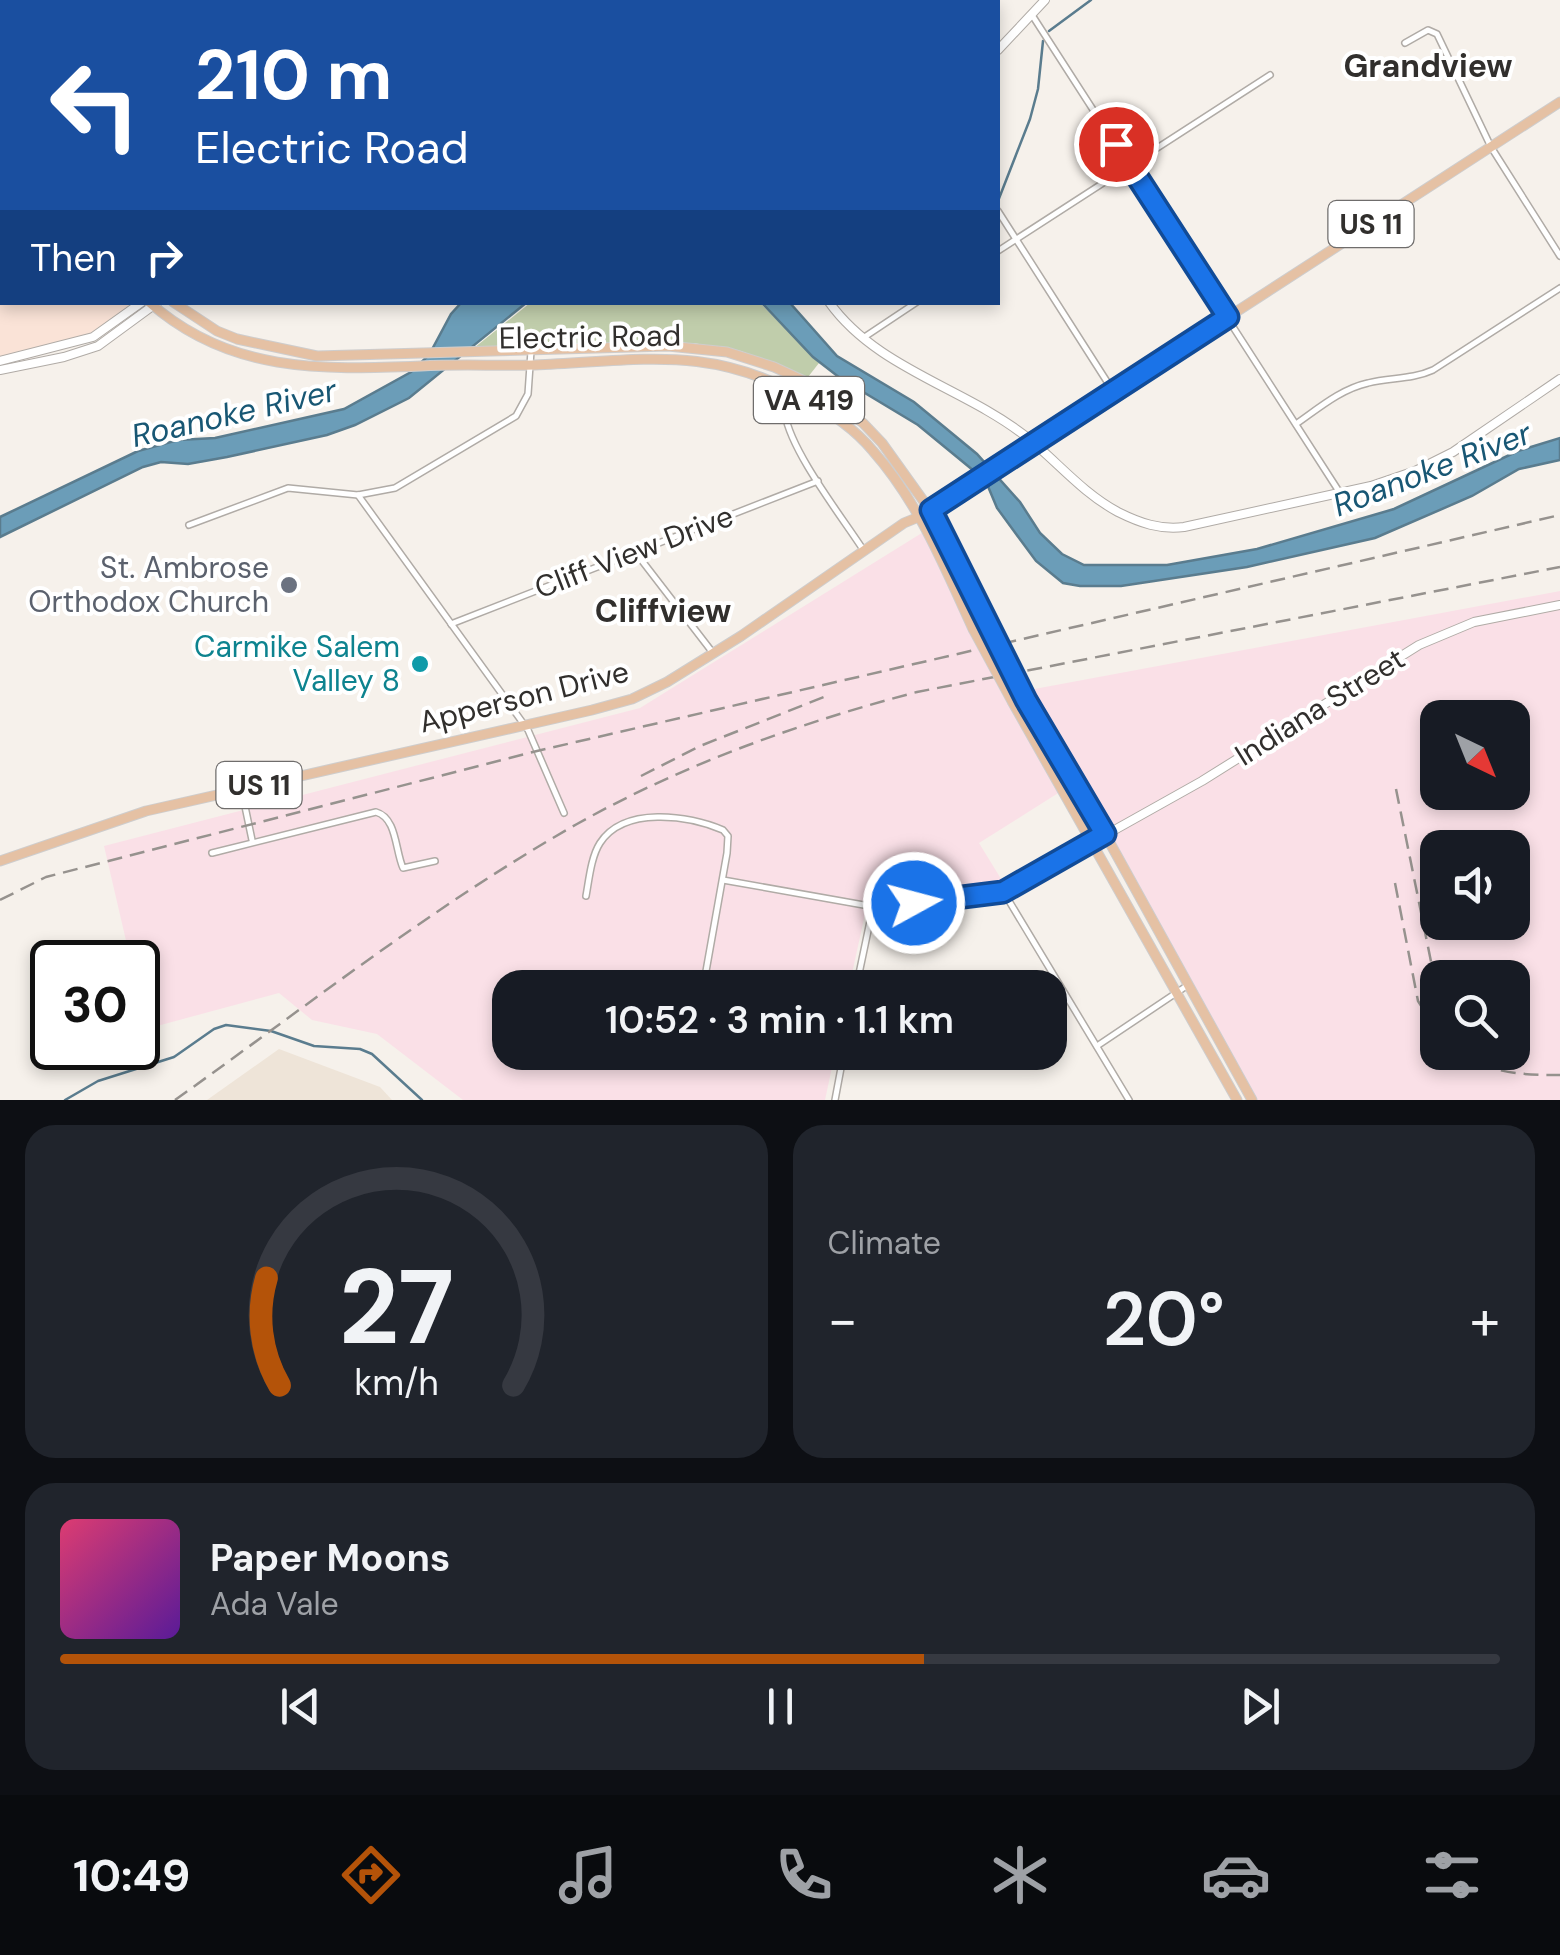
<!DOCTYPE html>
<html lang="en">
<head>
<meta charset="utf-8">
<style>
  :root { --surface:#171b24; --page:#20242c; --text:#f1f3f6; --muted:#9ea1a6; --line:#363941; --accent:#b45309 }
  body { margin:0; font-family:"DM Sans",sans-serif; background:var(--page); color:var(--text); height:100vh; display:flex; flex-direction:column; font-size:38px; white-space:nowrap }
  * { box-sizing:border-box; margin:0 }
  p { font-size:32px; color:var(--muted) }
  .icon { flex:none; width:55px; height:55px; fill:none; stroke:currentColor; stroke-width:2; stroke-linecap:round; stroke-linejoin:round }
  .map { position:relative; height:1100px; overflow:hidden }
  .sheet { display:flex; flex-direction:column; gap:25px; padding:25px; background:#0d0f14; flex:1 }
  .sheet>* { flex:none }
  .banner { position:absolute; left:0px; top:0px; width:1000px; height:305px; box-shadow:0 5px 15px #0003; background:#1a4fa0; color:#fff; overflow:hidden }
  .needle { width:65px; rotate:137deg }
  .controls { position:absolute; left:1420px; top:700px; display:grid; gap:20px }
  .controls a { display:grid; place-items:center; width:110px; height:110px; border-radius:20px; background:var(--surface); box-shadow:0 5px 15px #0003; font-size:50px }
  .speed { position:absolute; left:30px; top:940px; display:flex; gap:20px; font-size:50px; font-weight:700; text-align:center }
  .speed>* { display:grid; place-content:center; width:130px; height:130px; border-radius:50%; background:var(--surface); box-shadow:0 5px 15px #0003; line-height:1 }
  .speed .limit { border:5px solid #111; border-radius:15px; background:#fff; color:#111 }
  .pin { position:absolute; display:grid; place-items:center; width:85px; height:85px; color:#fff; margin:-42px; border:5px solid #fff; border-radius:50%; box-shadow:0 2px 10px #0007 }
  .me { position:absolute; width:110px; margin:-55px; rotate:83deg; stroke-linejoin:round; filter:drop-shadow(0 0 8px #0008) }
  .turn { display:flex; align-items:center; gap:35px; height:210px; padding:0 30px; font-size:45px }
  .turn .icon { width:130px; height:130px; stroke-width:2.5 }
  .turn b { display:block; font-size:70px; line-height:85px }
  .then { display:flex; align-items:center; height:95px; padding:0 30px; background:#0003; gap:20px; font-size:38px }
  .big { font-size:75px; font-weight:600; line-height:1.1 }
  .sheet .widget { flex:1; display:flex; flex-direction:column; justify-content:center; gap:15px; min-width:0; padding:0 35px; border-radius:30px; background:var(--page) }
  .sheet .dial { align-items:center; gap:0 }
  .dial svg { height:260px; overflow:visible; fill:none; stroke:var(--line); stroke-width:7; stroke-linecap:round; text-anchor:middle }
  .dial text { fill:var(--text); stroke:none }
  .song { display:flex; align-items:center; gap:30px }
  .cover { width:120px; height:120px; border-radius:15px; background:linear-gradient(135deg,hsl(340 70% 55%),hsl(270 70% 35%)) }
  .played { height:10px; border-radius:5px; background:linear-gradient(90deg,var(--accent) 60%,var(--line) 60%) }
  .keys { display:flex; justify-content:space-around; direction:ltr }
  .heat { display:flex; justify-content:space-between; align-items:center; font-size:55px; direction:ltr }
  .sheet .tiles { flex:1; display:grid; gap:25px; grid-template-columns:1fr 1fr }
  .widget:last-child { grid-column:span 2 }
  .trip { position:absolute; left:492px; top:970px; width:575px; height:100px; border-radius:30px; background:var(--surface); box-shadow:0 5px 15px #0003; font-weight:600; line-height:100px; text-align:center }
  .tabs { display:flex; height:160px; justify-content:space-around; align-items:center; background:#090b0e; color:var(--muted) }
  .tabs .icon { width:70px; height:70px }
  .tabs .active { color:var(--accent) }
  .tabs b { font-size:45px; color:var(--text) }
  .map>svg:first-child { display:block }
</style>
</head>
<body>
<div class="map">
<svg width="1560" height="1100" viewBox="0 0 1560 1100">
  <rect width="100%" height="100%" fill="#f6f1eb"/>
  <path fill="#eee4d8" d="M 279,1049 L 380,1087 L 392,1100 L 207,1100 Z"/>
  <g fill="#fae0e7" fill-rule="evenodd">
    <path d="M 925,531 L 1001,692 L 1063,790 L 979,843 L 1006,887 L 869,896 L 849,987 L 510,988 L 510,1052 L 835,1053 L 825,1100 L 463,1100 L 377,1034 L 312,1020 L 279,993 L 146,1029 L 138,991 L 138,962 L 131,962 L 104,846 L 640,708 Z"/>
    <path d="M 1560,591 L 1560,1100 L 1256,1100 L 1029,690 ZM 1438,718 L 1512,718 L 1512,792 L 1438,792 ZM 1438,848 L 1512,848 L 1512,922 L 1438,922 ZM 1438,978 L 1512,978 L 1512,1052 L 1438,1052 Z"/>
  </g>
  <path fill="#fae3d7" d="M 0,127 L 2,302 L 129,303 L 126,312 L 107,325 L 75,340 L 0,358 Z"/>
  <path fill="#c0cdab" d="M 759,302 L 819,363 L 808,377 L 741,351 L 693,343 L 474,348 L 530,303 Z"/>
  <g fill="#6b9db8" stroke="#5a7c8e" stroke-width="2.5">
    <path d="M 461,303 L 526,303 L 409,398 L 355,425 L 327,435 L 227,457 L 188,464 L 161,462 L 143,467 L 0,537 L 0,517 L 138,451 L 178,440 L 215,438 L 344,409 L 411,372 L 429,355 L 451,314 Z"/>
    <path d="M 762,303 L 790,303 L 837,356 L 914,402 L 977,454 L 1020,502 L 1040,533 L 1062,554 L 1084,565 L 1167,565 L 1257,549 L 1394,509 L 1518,451 L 1560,438 L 1560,460 L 1519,469 L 1472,496 L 1375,538 L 1247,567 L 1121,586 L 1080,586 L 1063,583 L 1036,561 L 997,508 L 987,484 L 974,471 L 918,425 L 840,378 L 813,357 Z"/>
  </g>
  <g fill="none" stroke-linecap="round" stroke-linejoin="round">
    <g stroke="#5a7c8e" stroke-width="2.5">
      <path d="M 847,2 L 847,0"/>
      <path d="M 1049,31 L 1091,0"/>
      <path d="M 998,201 L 1030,119 L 1038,89 L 1043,41"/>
      <path d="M 65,1100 L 98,1081 L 174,1057 L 214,1029 L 226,1025 L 271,1031 L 314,1046 L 360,1049 L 372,1054 L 422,1100"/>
    </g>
    <g stroke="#b0aba6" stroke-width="8">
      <g id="street">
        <path d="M 545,0 L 550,2"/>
        <path d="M 207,2 L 208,0"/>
        <path d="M 341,2 L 349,0"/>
        <path d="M 861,2 L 862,0"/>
        <path d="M 1032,15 L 1340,493"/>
        <path d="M 1405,43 L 1428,30 L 1437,34 L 1491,147 L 1560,256"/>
        <path d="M 998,211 L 1113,391"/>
        <path d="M 998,251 L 1270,75"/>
        <path d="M 863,338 L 917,302"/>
        <path d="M 787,391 C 785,399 783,406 785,414 C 791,452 842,517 864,551"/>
        <path d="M 1296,424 C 1319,408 1341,389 1368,383 C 1390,377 1411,380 1433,370 L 1560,288"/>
        <path d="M 358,495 L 528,730 L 564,813"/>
        <path d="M 189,525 L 288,488 L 358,495 L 395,488 L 516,416 L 528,394 L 531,351"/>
        <path d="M 636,553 L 713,653"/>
        <path d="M 451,624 L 818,481"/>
        <path d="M 242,792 L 252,840"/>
        <path d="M 212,853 L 376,812 C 397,818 395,850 403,868 L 435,861"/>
        <path d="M 723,880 L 875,907 L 1003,891 L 1090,843"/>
        <path d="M 1003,891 L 1129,1100"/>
        <path d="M 586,896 C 589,880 591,857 600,843 C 624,806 688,815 723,830 L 728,836 L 727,853 L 703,988"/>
        <path d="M 856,988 L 873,907"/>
        <path d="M 1097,1046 L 1188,985"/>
        <path d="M 835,1100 L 844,1052"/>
      </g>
    </g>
    <g stroke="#b0aba6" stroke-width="10">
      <g id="secondary">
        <path d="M 747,0 L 754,2"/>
        <path d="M 34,2 L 35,0"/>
        <path d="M 998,50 L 1045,0"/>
        <path d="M 0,57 L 2,55"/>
        <path d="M 829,302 C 876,368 962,387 1024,435 C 1056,460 1081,492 1118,512 C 1140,523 1160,530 1184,527 L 1371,486 L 1415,471 L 1453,452 L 1560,379"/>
        <path d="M 0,361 L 93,337 L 142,302"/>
        <path d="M 0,370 L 64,357 L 98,346 L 158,302"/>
        <path d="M 1093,842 L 1202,781 L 1419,645 L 1474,622 L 1560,605"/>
      </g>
    </g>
    <g stroke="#cecdcd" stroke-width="11">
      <g id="primary">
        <path d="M 0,91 L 2,95"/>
        <path d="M 0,115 L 2,118"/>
        <path d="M 149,302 C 229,373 321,370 421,366 C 459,364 497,366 535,365 C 640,361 711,343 808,400 C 832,414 855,429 873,451 C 919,503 944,566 973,629"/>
        <path d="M 173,302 L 217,331 L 237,339 L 317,356 L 668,346 L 727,352 L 774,367 L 815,386 L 863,423 L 882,443 L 940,524 L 985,622"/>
        <path d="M 1025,699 L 1105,834 L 1252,1100"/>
        <path d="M 1013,703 L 1237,1100"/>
        <path d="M 0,861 L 146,811 L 592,710 L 632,699 L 667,682 L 741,636 L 904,523 L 921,516 L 1560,102"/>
      </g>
    </g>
    <use href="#street" stroke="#fff" stroke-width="5"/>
    <use href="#secondary" stroke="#fff" stroke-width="8"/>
    <use href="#primary" stroke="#e5c1a4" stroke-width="9"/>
    <g stroke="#96928e" stroke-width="2.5" stroke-dasharray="15 8" stroke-linecap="butt">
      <path d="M 641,776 L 700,746 L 824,697"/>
      <path d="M 1396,789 L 1438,996"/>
      <path d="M 1395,883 L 1418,1001 L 1438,1032"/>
      <path d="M 0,900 L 46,877 L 537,751 L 1560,515"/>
      <path d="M 1459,1052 C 1491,1074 1523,1075 1560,1075"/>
      <path d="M 175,1100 C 307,1006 436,904 577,824 C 684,764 799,723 917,692 L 1560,567"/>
    </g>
    <g stroke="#cecdcd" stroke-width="11" stroke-linecap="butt">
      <g id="primary-bridge">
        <path d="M 985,622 L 1025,699"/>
        <path d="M 973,629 L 1013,703"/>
      </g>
    </g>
    <use href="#primary-bridge" stroke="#e5c1a4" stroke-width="9"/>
  </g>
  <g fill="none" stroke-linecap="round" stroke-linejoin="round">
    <g stroke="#114b97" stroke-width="25">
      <path id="route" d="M 914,903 L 1003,892 L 1105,834 L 1026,700 L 931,510 L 1228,317 L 1116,144"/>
    </g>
    <use href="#route" stroke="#1a73e8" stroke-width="18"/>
  </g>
  <circle fill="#6b7280" stroke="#fff" stroke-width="4" cx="289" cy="585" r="10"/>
  <circle fill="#0f9aa8" stroke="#fff" stroke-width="4" cx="420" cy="664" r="10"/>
  <g text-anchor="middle" stroke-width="8" stroke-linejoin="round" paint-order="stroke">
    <g fill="#fff" stroke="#6f6d6c" stroke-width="2.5">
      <rect x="1328.5" y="201" width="85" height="46" rx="8"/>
      <rect x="754" y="377" width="110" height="46" rx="8"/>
      <rect x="216.5" y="762" width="85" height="46" rx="8"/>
    </g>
    <g font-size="28" font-weight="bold" fill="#312f2d">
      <text x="1371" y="234">US 11</text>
      <text x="809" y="410">VA 419</text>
      <text x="259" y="795">US 11</text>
    </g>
    <g font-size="30" fill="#312f2d" stroke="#fff">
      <text transform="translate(590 337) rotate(-1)" y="10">Electric Road</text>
      <text transform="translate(634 552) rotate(-21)" y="10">Cliff View Drive</text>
      <text transform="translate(524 697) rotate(-14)" y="10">Apperson Drive</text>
      <text transform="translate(1320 707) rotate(-32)" y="10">Indiana Street</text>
    </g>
    <g font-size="30" fill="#5b616d" stroke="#fff" text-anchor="end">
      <text x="269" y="578">St. Ambrose<tspan x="269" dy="34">Orthodox Church</tspan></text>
    </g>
    <g font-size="30" fill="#0d838f" stroke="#fff" text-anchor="end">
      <text x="400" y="657">Carmike Salem<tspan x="400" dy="34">Valley 8</tspan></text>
    </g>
    <g font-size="32" font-weight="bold" fill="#312f2d" stroke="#fff">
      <text x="1428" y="77">Grandview</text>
      <text x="663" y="622">Cliffview</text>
    </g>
    <g font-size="32" font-style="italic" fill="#185774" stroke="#fff">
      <text transform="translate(234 413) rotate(-13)" y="11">Roanoke River</text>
      <text transform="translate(1432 469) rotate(-21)" y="11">Roanoke River</text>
    </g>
  </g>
</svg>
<div class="controls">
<a><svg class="needle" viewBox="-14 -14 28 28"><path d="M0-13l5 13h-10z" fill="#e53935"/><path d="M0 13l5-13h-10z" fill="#9ea1a6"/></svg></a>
<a><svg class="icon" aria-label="sound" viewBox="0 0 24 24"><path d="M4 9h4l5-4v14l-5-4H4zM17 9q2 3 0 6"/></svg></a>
<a><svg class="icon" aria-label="search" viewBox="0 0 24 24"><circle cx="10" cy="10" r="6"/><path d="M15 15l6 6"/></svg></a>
</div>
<div class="speed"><div class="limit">30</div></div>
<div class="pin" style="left:1116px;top:144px;background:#d93025"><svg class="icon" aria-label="arrive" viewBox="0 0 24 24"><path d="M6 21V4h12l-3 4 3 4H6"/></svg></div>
<svg class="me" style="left:914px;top:903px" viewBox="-20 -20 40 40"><circle r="17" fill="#1a73e8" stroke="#fff" stroke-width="3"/><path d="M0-11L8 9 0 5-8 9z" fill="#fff"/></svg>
<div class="trip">10:52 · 3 min · 1.1 km</div>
<div class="banner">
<div class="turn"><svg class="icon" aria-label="left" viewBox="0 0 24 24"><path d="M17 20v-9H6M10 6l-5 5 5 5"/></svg><div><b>210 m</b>Electric Road</div></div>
<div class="then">Then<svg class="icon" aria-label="right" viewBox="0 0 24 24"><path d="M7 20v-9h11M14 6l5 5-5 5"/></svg></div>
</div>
</div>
<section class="sheet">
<div class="tiles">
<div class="widget dial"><svg viewBox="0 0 100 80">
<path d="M14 69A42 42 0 1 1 86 69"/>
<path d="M14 69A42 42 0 0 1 10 36" stroke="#b45309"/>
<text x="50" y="56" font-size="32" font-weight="700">27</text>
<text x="50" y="72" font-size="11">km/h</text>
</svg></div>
<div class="widget"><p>Climate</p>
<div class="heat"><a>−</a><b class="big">20°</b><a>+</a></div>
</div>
<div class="widget">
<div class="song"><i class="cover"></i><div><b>Paper Moons</b><p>Ada Vale</p></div></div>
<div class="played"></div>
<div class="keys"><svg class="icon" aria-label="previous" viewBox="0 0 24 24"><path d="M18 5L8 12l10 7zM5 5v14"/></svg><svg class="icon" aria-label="pause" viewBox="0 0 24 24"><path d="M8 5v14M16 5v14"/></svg><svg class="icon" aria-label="next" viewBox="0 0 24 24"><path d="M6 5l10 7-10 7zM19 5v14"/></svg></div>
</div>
</div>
</section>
<nav class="tabs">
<b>10:49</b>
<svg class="icon active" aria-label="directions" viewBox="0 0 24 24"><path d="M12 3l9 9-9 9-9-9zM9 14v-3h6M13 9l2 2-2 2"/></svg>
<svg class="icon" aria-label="music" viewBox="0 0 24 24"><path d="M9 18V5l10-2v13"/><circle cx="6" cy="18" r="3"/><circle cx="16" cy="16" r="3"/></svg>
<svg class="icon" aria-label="phone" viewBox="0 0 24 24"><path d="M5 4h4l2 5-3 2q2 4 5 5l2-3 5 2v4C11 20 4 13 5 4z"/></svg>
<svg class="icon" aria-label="climate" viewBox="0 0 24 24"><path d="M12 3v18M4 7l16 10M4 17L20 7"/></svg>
<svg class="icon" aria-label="car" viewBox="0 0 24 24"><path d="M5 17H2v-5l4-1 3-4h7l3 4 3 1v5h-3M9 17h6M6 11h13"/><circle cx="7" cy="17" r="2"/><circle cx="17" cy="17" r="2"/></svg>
<svg class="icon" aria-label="filters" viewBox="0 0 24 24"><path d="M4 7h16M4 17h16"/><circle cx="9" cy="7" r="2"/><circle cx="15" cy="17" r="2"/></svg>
</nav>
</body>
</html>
